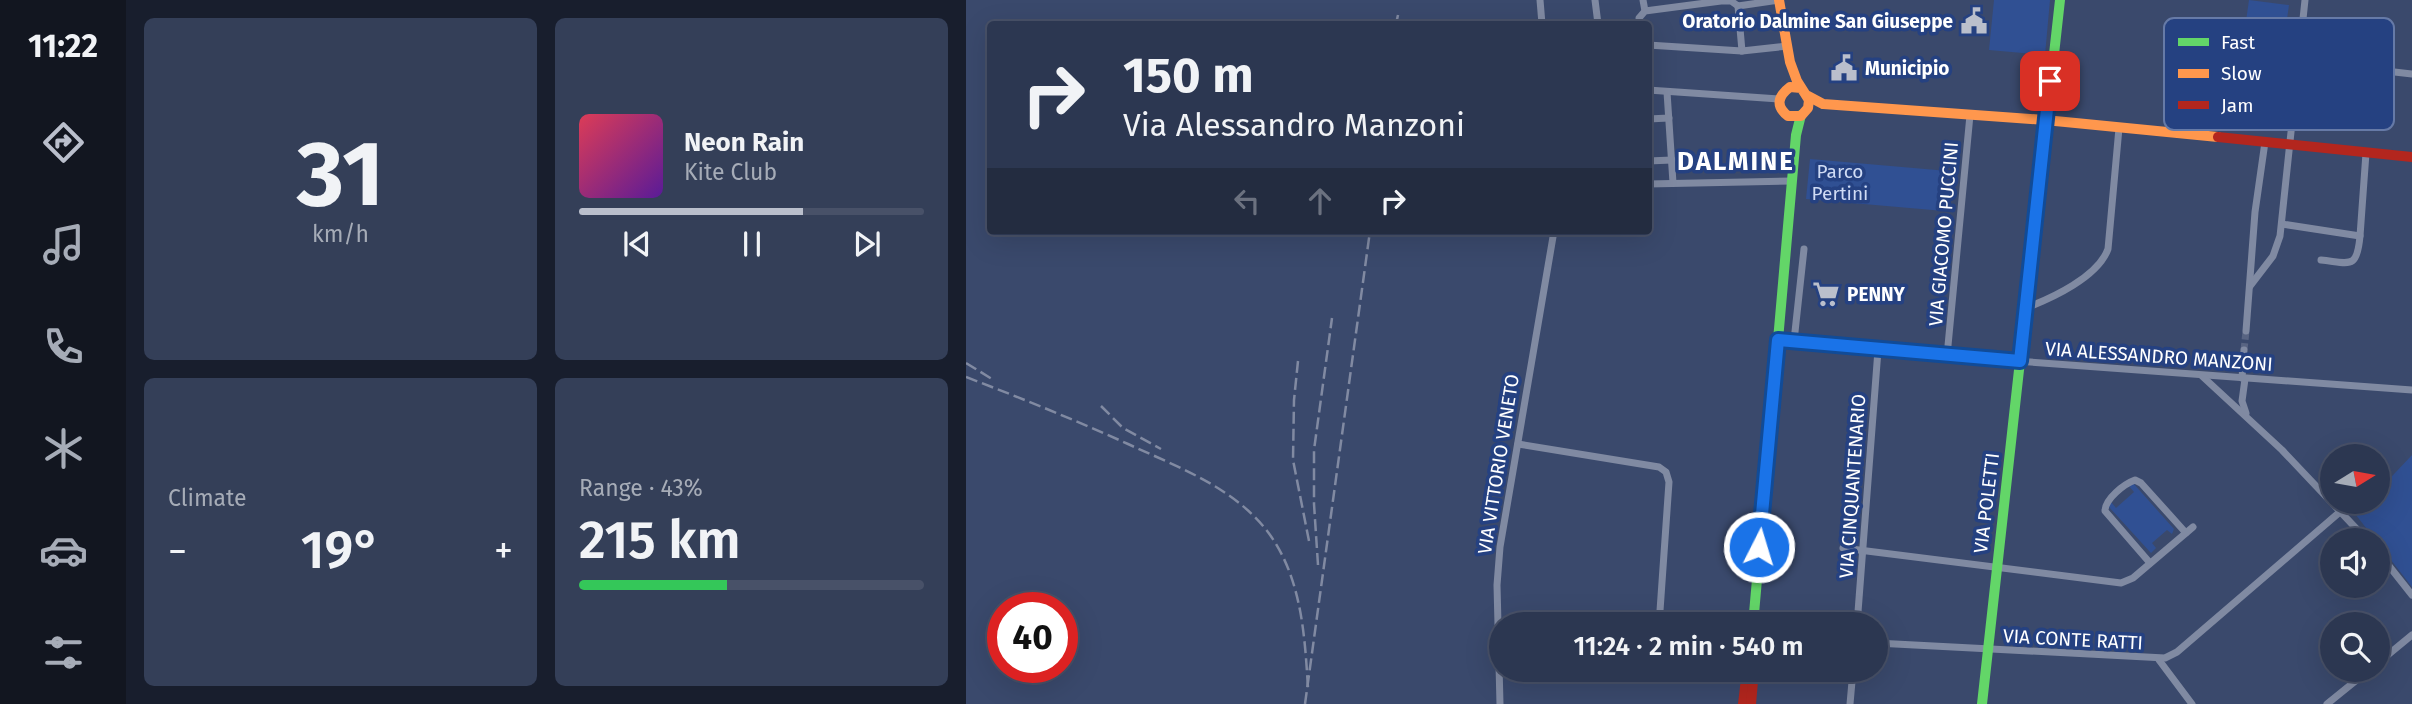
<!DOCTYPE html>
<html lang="en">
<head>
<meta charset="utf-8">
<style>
  :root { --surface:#2c3751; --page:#343f58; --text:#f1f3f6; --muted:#a6acb7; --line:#485168; --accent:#babfcc }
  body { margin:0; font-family:"Fira Sans",sans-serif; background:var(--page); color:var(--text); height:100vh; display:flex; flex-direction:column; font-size:26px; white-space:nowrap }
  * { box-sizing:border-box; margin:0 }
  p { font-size:23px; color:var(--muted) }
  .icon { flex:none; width:38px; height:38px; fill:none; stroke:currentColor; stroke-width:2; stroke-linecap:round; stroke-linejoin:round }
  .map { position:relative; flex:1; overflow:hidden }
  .details { display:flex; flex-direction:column; gap:18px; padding:18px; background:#181e2d; width:840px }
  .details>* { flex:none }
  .hud { position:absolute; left:21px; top:21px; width:665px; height:214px; border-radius:7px; box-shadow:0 7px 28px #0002,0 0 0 2px var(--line); background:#2c3751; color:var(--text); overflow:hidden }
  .needle { width:46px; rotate:79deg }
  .tools { position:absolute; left:1354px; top:444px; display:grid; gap:14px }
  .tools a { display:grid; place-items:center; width:70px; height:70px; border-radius:50%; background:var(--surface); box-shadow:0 7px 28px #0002,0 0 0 2px var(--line); font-size:35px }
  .speed { position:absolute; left:21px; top:592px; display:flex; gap:14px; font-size:35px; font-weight:700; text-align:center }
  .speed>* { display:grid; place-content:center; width:91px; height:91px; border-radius:50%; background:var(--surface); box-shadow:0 7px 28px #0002,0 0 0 2px var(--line); line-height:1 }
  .speed .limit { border:10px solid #d22; background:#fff; color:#111 }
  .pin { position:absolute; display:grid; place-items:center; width:60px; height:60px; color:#fff; margin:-30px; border-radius:14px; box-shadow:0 4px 10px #0006 }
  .me { position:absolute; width:77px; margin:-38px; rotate:5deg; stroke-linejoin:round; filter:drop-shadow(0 0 5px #0008) }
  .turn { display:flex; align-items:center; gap:24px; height:147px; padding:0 21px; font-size:32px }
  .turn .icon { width:91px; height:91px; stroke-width:2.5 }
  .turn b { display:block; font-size:49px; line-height:60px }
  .lanes { display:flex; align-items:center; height:66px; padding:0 21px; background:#0003; justify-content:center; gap:35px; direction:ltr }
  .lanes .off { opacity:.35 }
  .big { font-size:52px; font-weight:600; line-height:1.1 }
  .details .widget { flex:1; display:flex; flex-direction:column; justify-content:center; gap:10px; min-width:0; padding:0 24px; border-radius:10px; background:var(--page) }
  .details .dial { align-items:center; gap:0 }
  .dial b { font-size:91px; line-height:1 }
  .song { display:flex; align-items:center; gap:21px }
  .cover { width:84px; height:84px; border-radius:10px; background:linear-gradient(135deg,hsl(350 70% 55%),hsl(270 70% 35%)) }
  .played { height:7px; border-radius:4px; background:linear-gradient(90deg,var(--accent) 65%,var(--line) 65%) }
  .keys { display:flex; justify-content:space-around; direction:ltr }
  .heat { display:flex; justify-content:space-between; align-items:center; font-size:38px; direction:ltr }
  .charge { height:10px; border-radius:5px; background:linear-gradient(90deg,#34c759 43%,var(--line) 0) }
  .details .tiles { flex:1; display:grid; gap:18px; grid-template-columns:repeat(2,1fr) }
  .trip { position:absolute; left:523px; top:612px; width:399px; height:70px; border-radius:35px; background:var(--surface); box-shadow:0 7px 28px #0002,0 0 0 2px var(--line); font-weight:600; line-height:70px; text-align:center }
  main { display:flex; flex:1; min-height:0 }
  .tab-bar { display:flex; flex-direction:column; width:126px; justify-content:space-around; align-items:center; background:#121620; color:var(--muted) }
  .tab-bar .icon { width:49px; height:49px }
  .tab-bar .active { color:var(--accent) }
  .tab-bar b { font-size:32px; color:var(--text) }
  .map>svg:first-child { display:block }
</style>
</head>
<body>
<main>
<nav class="tab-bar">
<b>11:22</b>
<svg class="icon active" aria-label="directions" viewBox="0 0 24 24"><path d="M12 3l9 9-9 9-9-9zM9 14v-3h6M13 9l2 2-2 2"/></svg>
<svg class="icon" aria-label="music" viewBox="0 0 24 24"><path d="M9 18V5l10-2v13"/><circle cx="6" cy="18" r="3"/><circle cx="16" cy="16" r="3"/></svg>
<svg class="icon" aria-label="phone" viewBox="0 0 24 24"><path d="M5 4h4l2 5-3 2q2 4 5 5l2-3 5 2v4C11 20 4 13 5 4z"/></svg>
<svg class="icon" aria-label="climate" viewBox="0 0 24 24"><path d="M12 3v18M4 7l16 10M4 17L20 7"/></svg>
<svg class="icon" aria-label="car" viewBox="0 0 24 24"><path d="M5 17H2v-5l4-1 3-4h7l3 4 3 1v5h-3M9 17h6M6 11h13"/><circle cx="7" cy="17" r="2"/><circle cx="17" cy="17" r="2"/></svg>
<svg class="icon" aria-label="filters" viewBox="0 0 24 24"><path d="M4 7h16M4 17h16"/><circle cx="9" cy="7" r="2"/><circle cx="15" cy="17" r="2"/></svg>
</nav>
<section class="details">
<div class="tiles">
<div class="widget dial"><b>31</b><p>km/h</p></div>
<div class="widget">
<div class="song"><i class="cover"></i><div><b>Neon Rain</b><p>Kite Club</p></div></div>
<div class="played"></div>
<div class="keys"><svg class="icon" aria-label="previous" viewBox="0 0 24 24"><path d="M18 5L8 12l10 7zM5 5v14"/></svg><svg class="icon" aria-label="pause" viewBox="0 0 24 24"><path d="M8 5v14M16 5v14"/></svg><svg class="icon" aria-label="next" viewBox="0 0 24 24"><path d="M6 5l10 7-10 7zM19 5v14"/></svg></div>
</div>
<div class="widget"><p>Climate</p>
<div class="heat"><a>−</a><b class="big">19°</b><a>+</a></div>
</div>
<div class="widget"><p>Range · 43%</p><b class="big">215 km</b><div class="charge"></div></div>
</div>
</section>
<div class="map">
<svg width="1446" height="704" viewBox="0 0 1446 704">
  <rect width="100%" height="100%" fill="#3a496c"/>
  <g fill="#305093">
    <path d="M 1028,0 L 1084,0 L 1079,55 L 1023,50 Z"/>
    <path d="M 1283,0 L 1323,5 L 1320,26 L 1280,21 Z"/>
    <path d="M 844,159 L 982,171 L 978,211 L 840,199 Z"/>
    <path d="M 1446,455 L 1446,587 L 1390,515 L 1402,502 L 1412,502 L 1412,491 Z"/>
    <path d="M 1167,483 L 1208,529 L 1206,534 L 1201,530 L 1186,543 L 1190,548 L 1185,553 L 1143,507 L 1145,502 L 1150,508 L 1168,492 L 1163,486 Z"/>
  </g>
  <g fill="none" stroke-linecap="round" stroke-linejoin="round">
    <path stroke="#586482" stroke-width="7" stroke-dasharray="7 3.5" stroke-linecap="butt" d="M 1278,350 L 1280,331"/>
    <g stroke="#808aa2" stroke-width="7">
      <path d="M 574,0 L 576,24"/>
      <path d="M 629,0 L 632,24"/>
      <path d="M 677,0 L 679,11"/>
      <path d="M 674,24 L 673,18 L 679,11 L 755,1 L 765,1 L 772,6 L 813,0"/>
      <path d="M 682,45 L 776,51 L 772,6"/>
      <path d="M 776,51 L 822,46"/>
      <path d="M 1333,61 L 1446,74"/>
      <path d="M 682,90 L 813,99"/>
      <path d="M 701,92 L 707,183"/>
      <path d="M 682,119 L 703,118"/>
      <path d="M 682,161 L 706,160"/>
      <path d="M 682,184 L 826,181"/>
      <path d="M 1316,224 L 1394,236 L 1400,153"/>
      <path d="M 1355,260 C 1384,263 1391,270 1394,236"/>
      <path d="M 1284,286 L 1307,256 L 1314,236 L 1339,0"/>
      <path d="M 1060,308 C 1086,298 1132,277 1142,249 L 1153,128"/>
      <path d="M 1280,331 L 1289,212 L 1299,142"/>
      <path d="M 812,340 L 981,356 L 1446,390"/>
      <path d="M 828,341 L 838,249"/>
      <path d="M 981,356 L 1004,115"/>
      <path d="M 1236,376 L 1316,450 L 1402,541"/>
      <path d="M 1276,378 L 1278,350"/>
      <path d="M 1279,379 L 1276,401 L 1280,413"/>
      <path d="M 552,444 L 693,467 L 700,472 L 703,482 L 693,625"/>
      <path d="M 877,548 L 1155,583 L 1167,578 L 1227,527"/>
      <path d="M 1412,552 L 1446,595"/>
      <path d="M 1184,563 L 1139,511 C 1139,499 1158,484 1169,480 L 1175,483 L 1220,533"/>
      <path d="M 594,625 L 605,621 L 654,625"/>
      <path d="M 891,625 L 912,350"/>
      <path d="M 910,643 L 1199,658 L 1211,652 L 1375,511"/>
      <path d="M 1193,660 L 1226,704"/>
      <path d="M 1412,663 L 1446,635"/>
      <path d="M 534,704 L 531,585 L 534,547 L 588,231"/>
      <path d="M 884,704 L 887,670"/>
      <path d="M 1361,704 L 1403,670"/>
    </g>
    <g stroke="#63d668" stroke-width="10">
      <path d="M 787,625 L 830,135 L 835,115"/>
      <path d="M 1016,704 L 1094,0"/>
    </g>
    <g stroke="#ff974d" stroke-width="10">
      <path d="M 813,0 L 824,62 L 831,81 L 843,100 L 842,108 L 835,116 L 822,116 C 809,106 812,96 824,87 L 835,88"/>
      <path d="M 842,96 L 857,104 L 1079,120 L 1252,137"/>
    </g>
    <g stroke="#b3261e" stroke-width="10">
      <path d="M 1252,137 L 1446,157"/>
      <path d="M 777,704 L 781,670"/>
      <path d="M 785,704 L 788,670"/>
    </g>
    <g stroke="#818aa2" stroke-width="2.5" stroke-dasharray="12 5" stroke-linecap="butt">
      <path d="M 430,24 L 432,15"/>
      <path d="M 332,361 L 328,400 L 327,460 L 343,541"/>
      <path d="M 0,363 L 26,379"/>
      <path d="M 0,377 C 55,398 109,420 162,444 C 216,469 278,491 310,544 C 336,587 339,639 342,688"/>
      <path d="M 135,406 L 157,428 L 195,449"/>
      <path d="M 352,565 L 348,504 L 348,450 L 366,318"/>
      <path d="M 339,704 L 404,231"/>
    </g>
  </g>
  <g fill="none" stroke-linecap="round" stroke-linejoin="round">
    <g stroke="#114b97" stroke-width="18">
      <path id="route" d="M 793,547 L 812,340 L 1054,361 L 1084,81"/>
    </g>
    <use href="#route" stroke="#1a73e8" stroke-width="12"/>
  </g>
  <defs>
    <g id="civic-bare" transform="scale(2.1)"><path d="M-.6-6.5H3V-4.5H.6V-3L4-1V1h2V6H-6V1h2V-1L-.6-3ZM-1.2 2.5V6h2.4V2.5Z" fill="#babfcc" stroke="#254181" stroke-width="2.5" paint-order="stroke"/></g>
    <g id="supermarket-bare" transform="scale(2.1)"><path d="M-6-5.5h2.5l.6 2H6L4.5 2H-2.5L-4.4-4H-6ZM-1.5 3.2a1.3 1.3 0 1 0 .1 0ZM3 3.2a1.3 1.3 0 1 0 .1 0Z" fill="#babfcc" stroke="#254181" stroke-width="2.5" paint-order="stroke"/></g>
  </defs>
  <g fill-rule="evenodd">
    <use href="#civic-bare" x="1008" y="21"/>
    <use href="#civic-bare" x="878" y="68"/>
    <use href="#supermarket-bare" x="860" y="294"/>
  </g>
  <g text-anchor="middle" stroke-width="7" stroke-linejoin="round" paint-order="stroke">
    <g font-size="19" font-weight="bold" fill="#fff" stroke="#254181" text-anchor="start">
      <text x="987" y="28" text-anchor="end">Oratorio Dalmine San Giuseppe</text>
      <text x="899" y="75">Municipio</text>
      <text x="881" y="301">PENNY</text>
    </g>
    <g font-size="19" fill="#d0dcf5" stroke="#254181">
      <text x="874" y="178">Parco<tspan x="874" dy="22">Pertini</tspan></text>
    </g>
    <g font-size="19" fill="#fff" stroke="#254181">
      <text transform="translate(977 234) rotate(-85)" y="7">VIA GIACOMO PUCCINI</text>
      <text transform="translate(1193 356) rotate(4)" y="7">VIA ALESSANDRO MANZONI</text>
      <text transform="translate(532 464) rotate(-81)" y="7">VIA VITTORIO VENETO</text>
      <text transform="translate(886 486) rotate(-86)" y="7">VIA CINQUANTENARIO</text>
      <text transform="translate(1020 503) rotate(-83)" y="7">VIA POLETTI</text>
      <text transform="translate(1107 639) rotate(3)" y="7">VIA CONTE RATTI</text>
    </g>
    <g font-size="26" font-weight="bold" letter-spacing="2" fill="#fff" stroke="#254181">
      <text x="770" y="170">DALMINE</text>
    </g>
  </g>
  <rect x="1198" y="18" width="230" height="112" rx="10" fill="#254181" stroke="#667aa7" stroke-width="2"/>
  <rect x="1212" y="38" width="31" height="8" fill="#63d668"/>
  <rect x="1212" y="69" width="31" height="9" fill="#ff974d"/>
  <rect x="1212" y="101" width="31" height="8" fill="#b3261e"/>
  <g font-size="19" fill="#fff">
    <text x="1255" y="49">Fast</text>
    <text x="1255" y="80">Slow</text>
    <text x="1255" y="112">Jam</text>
  </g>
</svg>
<div class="tools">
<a><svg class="needle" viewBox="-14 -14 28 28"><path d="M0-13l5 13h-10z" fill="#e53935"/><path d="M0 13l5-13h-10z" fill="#a6acb7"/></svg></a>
<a><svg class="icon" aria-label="sound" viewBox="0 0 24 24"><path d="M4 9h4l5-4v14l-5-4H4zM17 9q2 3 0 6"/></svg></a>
<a><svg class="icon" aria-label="search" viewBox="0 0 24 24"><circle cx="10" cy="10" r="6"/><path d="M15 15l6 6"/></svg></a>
</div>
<div class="speed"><div class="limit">40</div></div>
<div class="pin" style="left:1084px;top:81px;background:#d93025"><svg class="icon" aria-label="arrive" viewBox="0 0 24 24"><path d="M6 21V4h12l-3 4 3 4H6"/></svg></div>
<svg class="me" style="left:793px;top:547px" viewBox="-20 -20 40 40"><circle r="17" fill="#1a73e8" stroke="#fff" stroke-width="3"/><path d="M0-11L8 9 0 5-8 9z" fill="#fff"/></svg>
<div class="trip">11:24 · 2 min · 540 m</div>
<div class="hud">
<div class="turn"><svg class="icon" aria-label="right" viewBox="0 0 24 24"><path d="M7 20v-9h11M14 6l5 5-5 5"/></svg><div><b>150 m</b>Via Alessandro Manzoni</div></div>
<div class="lanes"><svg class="icon off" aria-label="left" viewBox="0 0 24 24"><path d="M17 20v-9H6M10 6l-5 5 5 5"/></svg><svg class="icon off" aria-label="ahead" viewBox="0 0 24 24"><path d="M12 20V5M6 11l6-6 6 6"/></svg><svg class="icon" aria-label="right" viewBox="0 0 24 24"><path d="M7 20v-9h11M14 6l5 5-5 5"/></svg></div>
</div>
</div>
</main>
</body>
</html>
